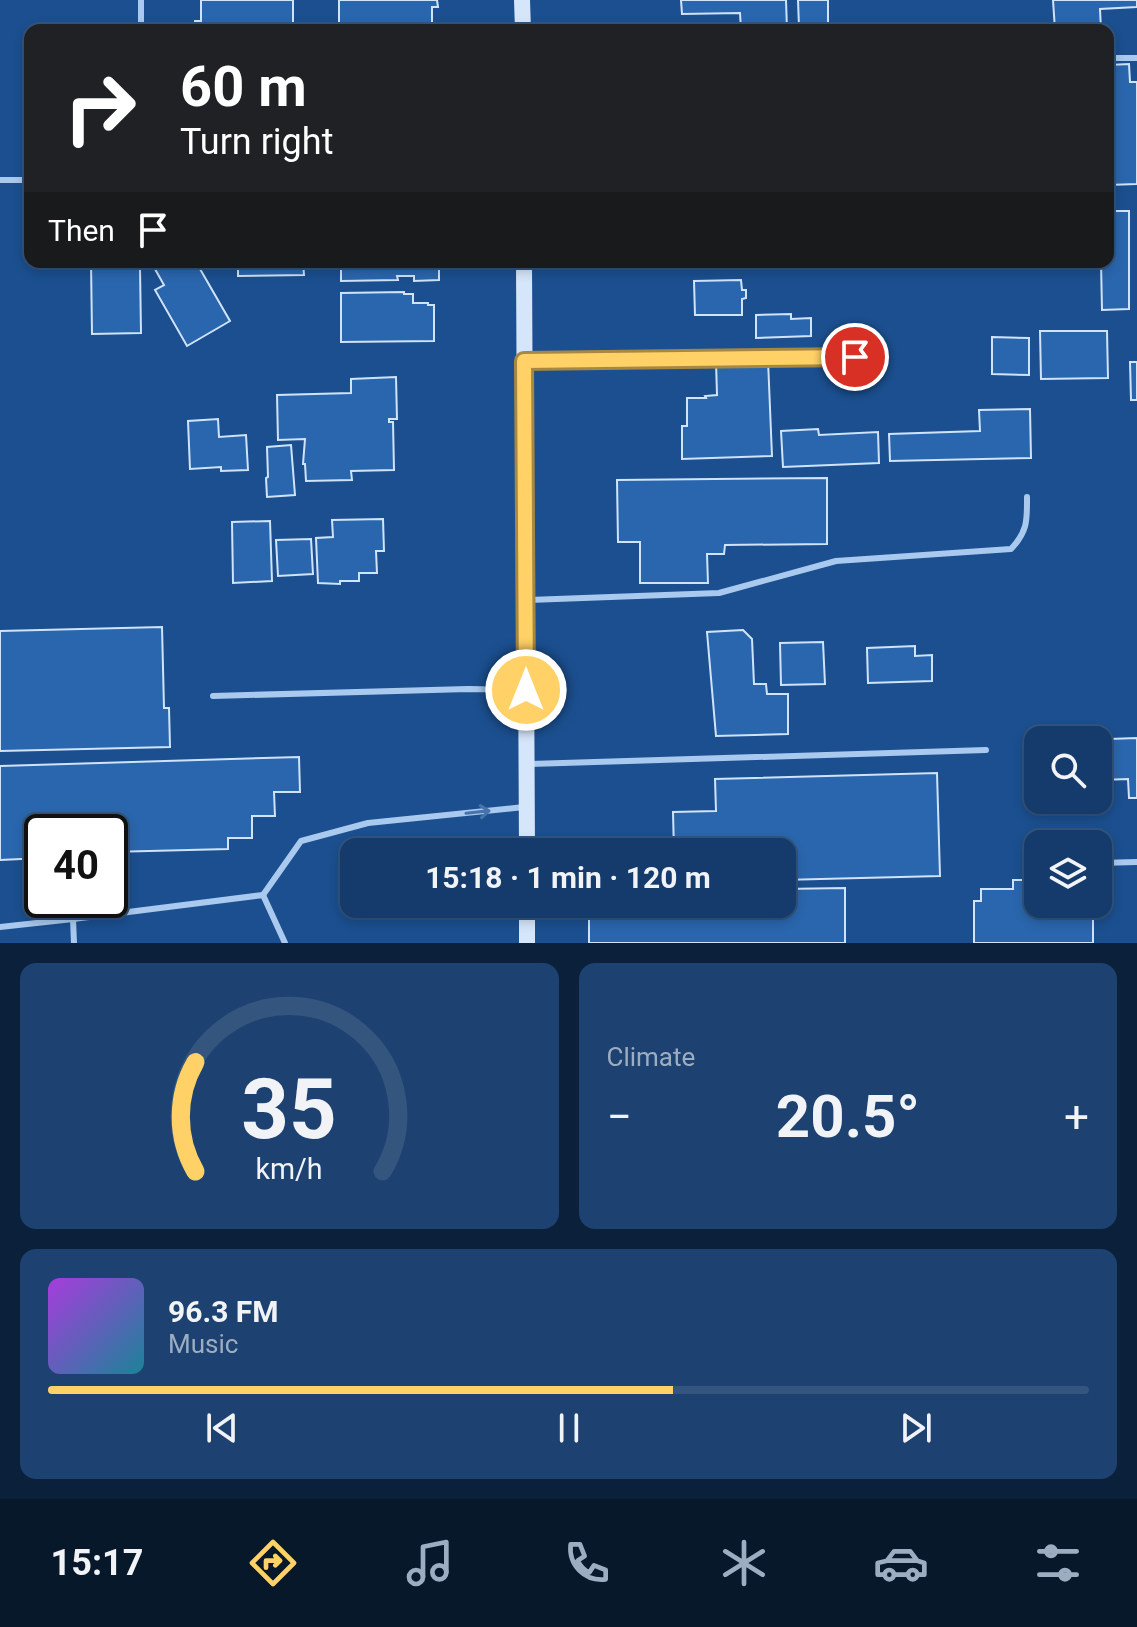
<!DOCTYPE html>
<html lang="en">
<head>
<meta charset="utf-8">
<style>
  :root { --surface:#143b6b; --page:#1d4271; --text:#f1f3f6; --muted:#9dadc1; --line:#33557e; --accent:#ffd166 }
  body { margin:0; font-family:Roboto,sans-serif; background:var(--page); color:var(--text); height:100vh; display:flex; flex-direction:column; font-size:30px; white-space:nowrap }
  * { box-sizing:border-box; margin:0 }
  p { font-size:26px; color:var(--muted) }
  .icon { flex:none; width:44px; height:44px; fill:none; stroke:currentColor; stroke-width:2; stroke-linecap:round; stroke-linejoin:round }
  .map { position:relative; height:943px; overflow:hidden }
  .side { display:flex; flex-direction:column; gap:20px; padding:20px; background:#0b203b; flex:1 }
  .side>* { flex:none }
  .hud { position:absolute; left:24px; top:24px; width:1090px; height:244px; border-radius:16px; box-shadow:0 4px 12px #0003,0 0 0 2px var(--line); background:#202124; color:#fff; overflow:hidden }
  .buttons { position:absolute; left:1024px; top:726px; display:grid; gap:16px }
  .buttons a { display:grid; place-items:center; width:88px; height:88px; border-radius:16px; background:var(--surface); box-shadow:0 4px 12px #0003,0 0 0 2px var(--line); font-size:40px }
  .speed { position:absolute; left:24px; top:814px; display:flex; gap:16px; font-size:40px; font-weight:700; text-align:center }
  .speed>* { display:grid; place-content:center; width:104px; height:104px; border-radius:50%; background:var(--surface); box-shadow:0 4px 12px #0003,0 0 0 2px var(--line); line-height:1 }
  .speed .limit { border:4px solid #111; border-radius:12px; background:#fff; color:#111 }
  .pin { position:absolute; display:grid; place-items:center; width:68px; height:68px; color:#fff; margin:-34px; border:4px solid #fff; border-radius:50%; box-shadow:0 2px 8px #0007 }
  .me { position:absolute; width:88px; margin:-44px; rotate:0deg; stroke-linejoin:round; filter:drop-shadow(0 0 6px #0008) }
  .turn { display:flex; align-items:center; gap:28px; height:168px; padding:0 24px; font-size:36px }
  .turn .icon { width:104px; height:104px; stroke-width:2.5 }
  .turn b { display:block; font-size:56px; line-height:68px }
  .then { display:flex; align-items:center; height:76px; padding:0 24px; background:#0003; gap:16px; font-size:30px }
  .big { font-size:60px; font-weight:700; line-height:1.1 }
  .side .card { flex:1; display:flex; flex-direction:column; justify-content:center; gap:12px; min-width:0; padding:0 28px; border-radius:16px; background:var(--page) }
  .side .dial { align-items:center; gap:0 }
  .dial svg { height:208px; overflow:visible; fill:none; stroke:var(--line); stroke-width:7; stroke-linecap:round; text-anchor:middle }
  .dial text { fill:var(--text); stroke:none }
  .song { display:flex; align-items:center; gap:24px }
  .cover { width:96px; height:96px; border-radius:12px; background:linear-gradient(135deg,hsl(280 70% 55%),hsl(190 70% 35%)) }
  .played { height:8px; border-radius:4px; background:linear-gradient(90deg,var(--accent) 60%,var(--line) 60%) }
  .keys { display:flex; justify-content:space-around; direction:ltr }
  .heat { display:flex; justify-content:space-between; align-items:center; font-size:44px; direction:ltr }
  .side .tiles { flex:1; display:grid; gap:20px; grid-template-columns:1fr 1fr }
  .card:last-child { grid-column:span 2 }
  .trip { position:absolute; left:340px; top:838px; width:456px; height:80px; border-radius:16px; background:var(--surface); box-shadow:0 4px 12px #0003,0 0 0 2px var(--line); font-weight:700; line-height:80px; text-align:center }
  .dock { display:flex; height:128px; justify-content:space-around; align-items:center; background:#08182b; color:var(--muted) }
  .dock .icon { width:56px; height:56px }
  .dock .active { color:var(--accent) }
  .dock b { font-size:36px; color:var(--text) }
  .map>svg:first-child { display:block }
</style>
</head>
<body>
<div class="map">
<svg width="1137" height="943" viewBox="0 0 1137 943">
  <rect width="100%" height="100%" fill="#1b4f8f"/>
  <g fill="#2a66ad" stroke="#cfe3fa" stroke-width="2">
    <path d="M 201,0 L 293,0 L 293,30 L 195,30 L 195,21 L 201,21 Z"/>
    <path d="M 339,0 L 437,0 L 438,7 L 432,7 L 432,30 L 339,30 Z"/>
    <path d="M 681,0 L 786,0 L 787,30 L 741,30 L 740,13 L 682,14 Z"/>
    <path d="M 798,0 L 828,0 L 828,26 L 799,27 Z"/>
    <path d="M 1053,0 L 1137,0 L 1137,7 L 1100,9 L 1101,30 L 1055,30 Z"/>
    <path d="M 1129,64 L 1130,82 L 1137,82 L 1137,184 L 1108,185 L 1108,65 Z"/>
    <path d="M 1108,211 L 1129,211 L 1129,309 L 1102,310 L 1101,262 L 1108,262 Z"/>
    <path d="M 91,262 L 127,262 L 127,268 L 140,268 L 141,333 L 92,334 Z"/>
    <path d="M 167,262 L 196,262 L 230,321 L 187,346 L 155,290 L 164,285 L 155,269 Z"/>
    <path d="M 222,262 L 303,262 L 304,275 L 238,276 L 238,264 L 222,265 Z"/>
    <path d="M 341,262 L 439,262 L 439,280 L 414,281 L 414,276 L 397,276 L 398,280 L 341,281 Z"/>
    <path d="M 741,280 L 742,290 L 746,290 L 746,298 L 742,299 L 742,315 L 695,315 L 694,281 Z"/>
    <path d="M 404,292 L 404,294 L 413,294 L 413,303 L 428,303 L 428,305 L 434,305 L 434,341 L 341,342 L 341,293 Z"/>
    <path d="M 791,314 L 791,319 L 811,318 L 811,336 L 756,338 L 756,315 Z"/>
    <path d="M 1040,331 L 1107,331 L 1108,378 L 1041,379 Z"/>
    <path d="M 992,337 L 1029,338 L 1029,375 L 992,374 Z"/>
    <path d="M 768,360 L 772,456 L 682,459 L 682,426 L 687,426 L 687,398 L 706,398 L 705,396 L 717,395 L 716,362 Z"/>
    <path d="M 1130,362 L 1137,362 L 1137,400 L 1131,400 Z"/>
    <path d="M 396,377 L 397,419 L 389,419 L 389,422 L 393,422 L 394,470 L 351,471 L 352,480 L 306,481 L 305,464 L 303,464 L 305,439 L 278,440 L 277,395 L 351,393 L 351,379 Z"/>
    <path d="M 1030,409 L 1031,458 L 890,461 L 889,434 L 980,431 L 979,410 Z"/>
    <path d="M 218,419 L 219,437 L 246,435 L 248,470 L 221,471 L 221,467 L 190,469 L 188,421 Z"/>
    <path d="M 818,429 L 819,435 L 878,432 L 879,463 L 783,467 L 781,431 Z"/>
    <path d="M 291,445 L 295,495 L 267,497 L 266,478 L 268,477 L 267,447 Z"/>
    <path d="M 827,478 L 827,544 L 725,545 L 724,554 L 707,554 L 708,583 L 640,583 L 640,542 L 618,542 L 617,480 Z"/>
    <path d="M 383,519 L 384,551 L 376,551 L 377,573 L 359,573 L 359,581 L 340,581 L 340,584 L 318,583 L 316,538 L 333,537 L 332,520 Z"/>
    <path d="M 270,521 L 272,581 L 233,583 L 232,522 Z"/>
    <path d="M 311,539 L 313,574 L 278,576 L 276,540 Z"/>
    <path d="M 162,627 L 164,708 L 169,708 L 170,747 L 0,751 L 0,631 Z"/>
    <path d="M 743,630 L 752,639 L 754,684 L 766,684 L 767,694 L 788,694 L 788,734 L 716,736 L 707,632 Z"/>
    <path d="M 823,642 L 825,684 L 781,685 L 780,643 Z"/>
    <path d="M 915,646 L 915,656 L 932,655 L 932,681 L 868,683 L 867,648 Z"/>
    <path d="M 1137,738 L 1137,798 L 1129,798 L 1128,779 L 1101,780 L 1101,799 L 1098,799 L 1098,740 L 1081,740 Z"/>
    <path d="M 299,757 L 300,792 L 274,792 L 275,816 L 252,816 L 252,838 L 228,838 L 228,849 L 110,852 L 110,832 L 42,832 L 42,858 L 0,860 L 0,766 Z"/>
    <path d="M 937,773 L 940,876 L 782,880 L 782,852 L 674,852 L 673,812 L 716,811 L 715,779 Z"/>
    <path d="M 1013,880 L 1038,880 L 1038,904 L 1093,904 L 1093,943 L 974,943 L 974,901 L 981,901 L 981,889 L 1013,889 Z"/>
    <path d="M 845,888 L 845,943 L 589,943 L 589,913 L 596,913 L 596,904 L 782,904 L 782,889 Z"/>
  </g>
  <g fill="none" stroke-linecap="round" stroke-linejoin="round">
    <g stroke="#a9c9ee" stroke-width="6">
      <path d="M 141,0 L 141,30"/>
      <path d="M 1108,58 L 1137,58"/>
      <path d="M 0,180 L 30,180"/>
      <path d="M 527,361 L 855,357"/>
      <path d="M 529,600 L 719,593 L 836,561 L 1011,549 C 1028,531 1027,520 1027,497"/>
      <path d="M 213,696 L 468,689 L 526,690"/>
      <path d="M 530,764 L 986,750"/>
      <path d="M 1098,863 L 1137,862"/>
      <path d="M 263,895 L 301,841 L 368,823 L 524,807"/>
      <path d="M 73,919 L 74,943"/>
      <path d="M 0,927 L 73,919 L 263,895 L 285,943"/>
    </g>
    <g stroke="#d6e6fa" stroke-width="16">
      <path d="M 522,0 L 523,30"/>
      <path d="M 524,262 L 527,852"/>
      <path d="M 527,904 L 527,943"/>
    </g>
  </g>
  <defs><path id="oneway-shaft" d="M-6 0H5M1.5-3L5.5 0L1.5 3" fill="none" stroke-width="1.6" stroke-linecap="round" stroke-linejoin="round" transform="scale(2)"/></defs>
  <use stroke="#4674ac" href="#oneway-shaft" transform="translate(478 812) rotate(-6)"/>
  <g fill="none" stroke-linecap="round" stroke-linejoin="round">
    <g stroke="#a68842" stroke-width="20">
      <path id="route" d="M 526,690 L 524,361 L 855,357"/>
    </g>
    <use href="#route" stroke="#ffd166" stroke-width="14"/>
  </g>
</svg>
<div class="buttons">
<a><svg class="icon" aria-label="search" viewBox="0 0 24 24"><circle cx="10" cy="10" r="6"/><path d="M15 15l6 6"/></svg></a>
<a><svg class="icon" aria-label="layers" viewBox="0 0 24 24"><path d="M12 4l9 5-9 5-9-5zM3 14l9 5 9-5"/></svg></a>
</div>
<div class="speed"><div class="limit">40</div></div>
<div class="pin" style="left:855px;top:357px;background:#d93025"><svg class="icon" aria-label="arrive" viewBox="0 0 24 24"><path d="M6 21V4h12l-3 4 3 4H6"/></svg></div>
<svg class="me" style="left:526px;top:690px" viewBox="-20 -20 40 40"><circle r="17" fill="#ffd166" stroke="#fff" stroke-width="3"/><path d="M0-11L8 9 0 5-8 9z" fill="#fff"/></svg>
<div class="trip">15:18 · 1 min · 120 m</div>
<div class="hud">
<div class="turn"><svg class="icon" aria-label="right" viewBox="0 0 24 24"><path d="M7 20v-9h11M14 6l5 5-5 5"/></svg><div><b>60 m</b>Turn right</div></div>
<div class="then">Then<svg class="icon" aria-label="arrive" viewBox="0 0 24 24"><path d="M6 21V4h12l-3 4 3 4H6"/></svg></div>
</div>
</div>
<section class="side">
<div class="tiles">
<div class="card dial"><svg viewBox="0 0 100 80">
<path d="M14 69A42 42 0 1 1 86 69"/>
<path d="M14 69A42 42 0 0 1 14 27" stroke="#ffd166"/>
<text x="50" y="56" font-size="32" font-weight="700">35</text>
<text x="50" y="72" font-size="11">km/h</text>
</svg></div>
<div class="card"><p>Climate</p>
<div class="heat"><a>−</a><b class="big">20.5°</b><a>+</a></div>
</div>
<div class="card">
<div class="song"><i class="cover"></i><div><b>96.3 FM</b><p>Music</p></div></div>
<div class="played"></div>
<div class="keys"><svg class="icon" aria-label="previous" viewBox="0 0 24 24"><path d="M18 5L8 12l10 7zM5 5v14"/></svg><svg class="icon" aria-label="pause" viewBox="0 0 24 24"><path d="M8 5v14M16 5v14"/></svg><svg class="icon" aria-label="next" viewBox="0 0 24 24"><path d="M6 5l10 7-10 7zM19 5v14"/></svg></div>
</div>
</div>
</section>
<nav class="dock">
<b>15:17</b>
<svg class="icon active" aria-label="directions" viewBox="0 0 24 24"><path d="M12 3l9 9-9 9-9-9zM9 14v-3h6M13 9l2 2-2 2"/></svg>
<svg class="icon" aria-label="music" viewBox="0 0 24 24"><path d="M9 18V5l10-2v13"/><circle cx="6" cy="18" r="3"/><circle cx="16" cy="16" r="3"/></svg>
<svg class="icon" aria-label="phone" viewBox="0 0 24 24"><path d="M5 4h4l2 5-3 2q2 4 5 5l2-3 5 2v4C11 20 4 13 5 4z"/></svg>
<svg class="icon" aria-label="climate" viewBox="0 0 24 24"><path d="M12 3v18M4 7l16 10M4 17L20 7"/></svg>
<svg class="icon" aria-label="car" viewBox="0 0 24 24"><path d="M5 17H2v-5l4-1 3-4h7l3 4 3 1v5h-3M9 17h6M6 11h13"/><circle cx="7" cy="17" r="2"/><circle cx="17" cy="17" r="2"/></svg>
<svg class="icon" aria-label="filters" viewBox="0 0 24 24"><path d="M4 7h16M4 17h16"/><circle cx="9" cy="7" r="2"/><circle cx="15" cy="17" r="2"/></svg>
</nav>
</body>
</html>
